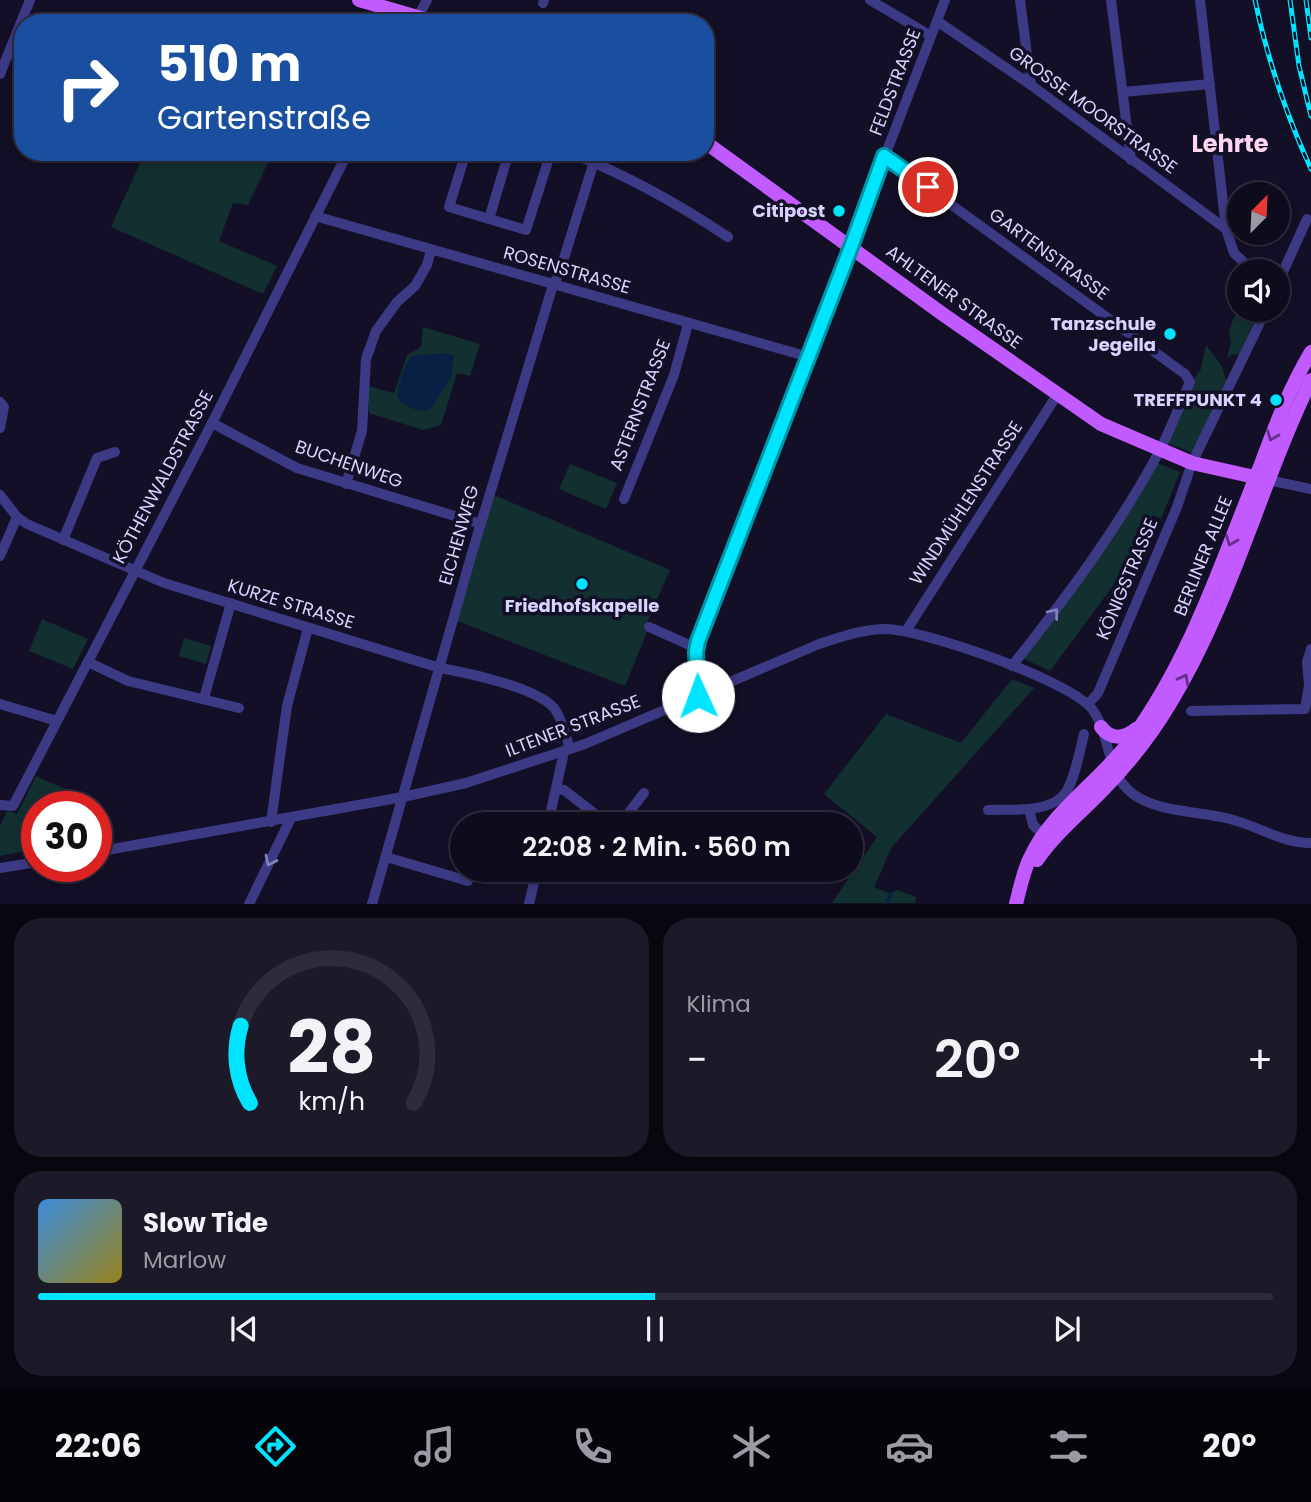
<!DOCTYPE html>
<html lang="de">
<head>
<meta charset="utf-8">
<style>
  :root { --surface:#0e0b1c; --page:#1c1929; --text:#f1f3f6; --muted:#9b9ba3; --line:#2e2b3b; --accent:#00e5ff }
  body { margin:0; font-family:Poppins,sans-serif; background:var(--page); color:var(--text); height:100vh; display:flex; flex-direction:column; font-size:26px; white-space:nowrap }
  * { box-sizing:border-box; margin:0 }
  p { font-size:23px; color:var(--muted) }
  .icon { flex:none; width:38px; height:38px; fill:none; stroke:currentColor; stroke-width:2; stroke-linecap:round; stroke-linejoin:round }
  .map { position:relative; height:904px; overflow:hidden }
  .details { display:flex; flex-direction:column; gap:14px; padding:14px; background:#08060f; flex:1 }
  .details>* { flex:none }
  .hud { position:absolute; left:14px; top:14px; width:700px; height:147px; border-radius:28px; box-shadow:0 4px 10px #0003,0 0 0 2px var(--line); background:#1a4fa0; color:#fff; overflow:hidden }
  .needle { width:46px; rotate:24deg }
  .controls { position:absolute; left:1227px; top:182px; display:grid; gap:14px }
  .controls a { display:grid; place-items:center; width:63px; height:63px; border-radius:50%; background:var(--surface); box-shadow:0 4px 10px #0003,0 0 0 2px var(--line); font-size:35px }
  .speed { position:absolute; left:21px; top:791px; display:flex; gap:14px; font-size:35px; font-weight:700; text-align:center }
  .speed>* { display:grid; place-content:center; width:91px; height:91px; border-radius:50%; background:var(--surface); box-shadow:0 4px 10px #0003,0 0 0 2px var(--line); line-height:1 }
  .speed .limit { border:10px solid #d22; background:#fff; color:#111 }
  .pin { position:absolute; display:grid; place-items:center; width:60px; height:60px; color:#fff; margin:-30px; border:4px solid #fff; border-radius:50%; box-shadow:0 2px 7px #0007 }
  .me { position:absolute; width:77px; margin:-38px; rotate:358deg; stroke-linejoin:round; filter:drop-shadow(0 0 5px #0008) }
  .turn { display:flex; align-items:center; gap:24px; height:147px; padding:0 28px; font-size:32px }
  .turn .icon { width:91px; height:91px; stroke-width:2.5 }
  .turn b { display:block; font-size:49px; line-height:60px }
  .big { font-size:52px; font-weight:600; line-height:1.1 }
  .details .card { flex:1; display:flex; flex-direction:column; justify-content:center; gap:10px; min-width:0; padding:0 24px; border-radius:28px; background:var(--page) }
  .details .dial { align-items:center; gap:0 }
  .dial svg { height:182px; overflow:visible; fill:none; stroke:var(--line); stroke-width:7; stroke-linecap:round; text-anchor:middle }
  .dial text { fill:var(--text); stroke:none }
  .song { display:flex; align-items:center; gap:21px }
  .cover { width:84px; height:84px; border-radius:10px; background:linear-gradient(135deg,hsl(210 70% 55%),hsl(50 70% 35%)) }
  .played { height:7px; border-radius:4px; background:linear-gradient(90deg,var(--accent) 50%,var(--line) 50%) }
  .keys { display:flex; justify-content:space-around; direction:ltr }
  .heat { display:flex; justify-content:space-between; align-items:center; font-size:38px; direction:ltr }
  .details .tiles { flex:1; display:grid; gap:14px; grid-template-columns:1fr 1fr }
  .card:last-child { grid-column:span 2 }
  .trip { position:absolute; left:450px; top:812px; width:413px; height:70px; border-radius:35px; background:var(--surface); box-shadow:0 4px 10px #0003,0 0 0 2px var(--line); font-weight:600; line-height:70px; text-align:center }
  .tabs { display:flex; height:112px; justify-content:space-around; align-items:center; background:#06040b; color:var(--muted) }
  .tabs .icon { width:49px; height:49px }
  .tabs .active { color:var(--accent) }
  .tabs b { font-size:32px; color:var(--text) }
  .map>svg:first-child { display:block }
</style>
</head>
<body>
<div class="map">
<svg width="1311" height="904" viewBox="0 0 1311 904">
  <rect width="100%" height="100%" fill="#130f26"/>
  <g fill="#12302f">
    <path d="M 145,152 L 273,152 L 248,205 L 233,203 L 219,241 L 277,266 L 263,294 L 111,227 Z"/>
    <path d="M 1236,313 L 1253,324 L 1239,355 L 1233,354 L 1227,358 L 1231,343 L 1229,330 Z"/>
    <path d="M 423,327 L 480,344 L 470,376 L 457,373 L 441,425 L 423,430 L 369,413 L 368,386 L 394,393 L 407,355 L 421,347 Z"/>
    <path d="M 1206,345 L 1222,366 L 1227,383 L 1193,453 L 1167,443 L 1193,380 L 1201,369 Z"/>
    <path d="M 1157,463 L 1180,472 L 1161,519 L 1153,515 L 1112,587 L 1050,671 L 1022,658 Z"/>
    <path d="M 570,464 L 617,483 L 606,509 L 559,489 Z"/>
    <path d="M 494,495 L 670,570 L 644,630 L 647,632 L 625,686 L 457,621 Z"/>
    <path d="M 42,619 L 88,639 L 73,669 L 29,651 Z"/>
    <path d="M 184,638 L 211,646 L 206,664 L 179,656 Z"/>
    <path d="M 1012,679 L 1034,688 L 892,847 L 874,887 L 888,893 L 898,890 L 916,897 L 915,903 L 832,903 L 877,837 L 824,794 L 886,714 L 961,743 Z"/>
    <path d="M 36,776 L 74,793 L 74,807 L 37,807 L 37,849 L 0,856 L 0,826 L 7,811 L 17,814 Z"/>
  </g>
  <path fill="#0a1f44" d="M 446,353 L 454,356 L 451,378 L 431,408 L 425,411 L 413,409 L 399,401 C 395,391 404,365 412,356 Z"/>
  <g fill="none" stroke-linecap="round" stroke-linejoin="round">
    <path stroke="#0a1f44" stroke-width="2.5" d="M 886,904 L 892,892"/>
    <g stroke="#3d3a85" stroke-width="10">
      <path d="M 870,0 L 931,36"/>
      <path d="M 1020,0 L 1031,85"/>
      <path d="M 1111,0 L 1131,160"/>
      <path d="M 1200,0 L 1226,229 L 1234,253 L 1253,271"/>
      <path d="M 543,3 L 544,0"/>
      <path d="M 937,21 L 1031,85 L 1226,229"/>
      <path d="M 415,22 L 427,0"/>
      <path d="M 0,74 L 30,0"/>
      <path d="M 1123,92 L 1210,84"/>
      <path d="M 466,152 L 449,207 L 526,230 L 551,152"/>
      <path d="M 568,152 C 625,174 677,203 728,237"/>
      <path d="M 884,156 L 1185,374 L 1190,382 C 1180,404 1171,428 1160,450 C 1119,527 1066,598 1012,666"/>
      <path d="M 315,216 L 809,357"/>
      <path d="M 489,219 L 509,152"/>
      <path d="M 1278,283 L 1307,219"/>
      <path d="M 0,402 L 4,407 L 0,428"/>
      <path d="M 212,423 L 297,468 L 481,524"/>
      <path d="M 1268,480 L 1311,489"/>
      <path d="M 346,484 L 362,431 L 366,359 L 376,331 L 397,302 L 415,286 L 427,265 L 431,250"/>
      <path d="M 0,495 L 17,517 L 27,524 L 164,583 L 440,668 C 468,673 535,687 554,708 C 562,718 566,737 570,749"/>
      <path d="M 624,499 L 674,375 L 688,324"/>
      <path d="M 63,540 L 97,458 L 115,452"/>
      <path d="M 0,556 L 17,517"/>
      <path d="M 649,627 L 696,648"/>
      <path d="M 906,631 L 1057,395"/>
      <path d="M 88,662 L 128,681 L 239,708"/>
      <path d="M 698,696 L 696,652 L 698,641 L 945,0"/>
      <path d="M 204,698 L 231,603"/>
      <path d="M 0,704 L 57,721"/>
      <path d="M 1088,704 L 1098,693 L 1177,507 L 1192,463 L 1266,310"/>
      <path d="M 1191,711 L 1305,709 L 1309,685 L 1307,662 L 1311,649"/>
      <path d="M 557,789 L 564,790 L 608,824"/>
      <path d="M 0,805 L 13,806 L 212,423 L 348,152"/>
      <path d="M 1029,809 L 1033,825 L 1049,840"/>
      <path d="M 988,810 C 1012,809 1051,814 1066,792 C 1075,778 1080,750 1084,734"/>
      <path d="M 271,822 L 287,706 L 308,628"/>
      <path d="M 548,824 L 564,752"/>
      <path d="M 620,824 L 644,793"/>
      <path d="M 96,852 L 403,797 L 466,783 L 585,744 L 819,644 C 841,637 863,629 886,629 C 924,630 1069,680 1092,709 C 1111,734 1105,773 1133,794 C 1159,813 1200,811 1230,819 C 1258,826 1282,843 1311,843"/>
      <path d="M 386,857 L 468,881"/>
      <path d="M 0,868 L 37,862"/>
      <path d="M 249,904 L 291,818"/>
      <path d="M 372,904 L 472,553 L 553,285 L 559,274 L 597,152"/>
      <path d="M 529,904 L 537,870"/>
    </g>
    <g stroke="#c25bff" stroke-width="14">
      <path d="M 359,0 L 438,23"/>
      <path d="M 705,142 L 944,315 L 1101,424 L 1192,463 L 1268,480"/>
      <path d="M 1101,727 C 1111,740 1123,739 1136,729"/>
      <path d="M 1037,860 C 1054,835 1078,815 1099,794 C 1127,766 1151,736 1171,702 C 1232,601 1260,485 1311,380"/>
      <path d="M 1016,904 C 1020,888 1023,872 1030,858 C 1050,813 1100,781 1130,741 C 1191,659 1223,558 1261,464 C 1275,426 1290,387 1311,352"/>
    </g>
    <g stroke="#00e5ff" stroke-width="5">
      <g id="rail">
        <path d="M 1255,0 C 1267,58 1286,114 1311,169"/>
        <path d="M 1290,0 L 1299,66 L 1311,116"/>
        <path d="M 1306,0 L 1311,38"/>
      </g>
    </g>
    <use href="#rail" stroke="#130f26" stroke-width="2.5" stroke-dasharray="8" stroke-linecap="butt"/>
  </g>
  <defs><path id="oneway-chevron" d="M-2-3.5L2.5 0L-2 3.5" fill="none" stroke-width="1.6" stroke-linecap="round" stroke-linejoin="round" transform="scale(1.75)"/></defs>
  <g stroke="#623188">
    <use href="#oneway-chevron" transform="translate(1272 436) rotate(112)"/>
    <use href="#oneway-chevron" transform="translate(1231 541) rotate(111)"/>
    <use href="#oneway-chevron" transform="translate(1184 679) rotate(-62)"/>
  </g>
  <g stroke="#837fbc">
    <use href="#oneway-chevron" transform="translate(1054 613) rotate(-52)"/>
    <use href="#oneway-chevron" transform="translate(270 861) rotate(116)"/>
  </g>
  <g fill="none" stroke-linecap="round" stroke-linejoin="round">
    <g stroke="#0095a6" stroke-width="18">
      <path id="route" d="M 698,696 L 696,652 L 698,641 L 851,247 L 884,156 L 928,187"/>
    </g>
    <use href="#route" stroke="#00e5ff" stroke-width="12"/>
  </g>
  <g fill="#00e5ff" stroke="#130f26" stroke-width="2.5">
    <circle cx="839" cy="211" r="7"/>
    <circle cx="1170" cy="334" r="7"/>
    <circle cx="1276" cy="400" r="7"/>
    <circle cx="582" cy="584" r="7"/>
  </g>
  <g text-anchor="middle" stroke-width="7" stroke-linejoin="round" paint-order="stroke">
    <g font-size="18" fill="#d9d4ff" stroke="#130f26">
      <text transform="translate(895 82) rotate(-69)" y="6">FELDSTRASSE</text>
      <text transform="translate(1093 110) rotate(36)" y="6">GROSSE MOORSTRASSE</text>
      <text transform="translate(1049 254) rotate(36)" y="6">GARTENSTRASSE</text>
      <text transform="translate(567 270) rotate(16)" y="6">ROSENSTRASSE</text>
      <text transform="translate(954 297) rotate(36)" y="6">AHLTENER STRASSE</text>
      <text transform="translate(640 405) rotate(-69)" y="6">ASTERNSTRASSE</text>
      <text transform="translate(349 464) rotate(19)" y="6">BUCHENWEG</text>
      <text transform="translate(163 477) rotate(-62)" y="6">KÖTHENWALDSTRASSE</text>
      <text transform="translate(966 503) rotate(-57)" y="6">WINDMÜHLENSTRASSE</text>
      <text transform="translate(459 535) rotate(-74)" y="6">EICHENWEG</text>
      <text transform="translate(1203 556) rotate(-68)" y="6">BERLINER ALLEE</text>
      <text transform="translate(1127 579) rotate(-67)" y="6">KÖNIGSTRASSE</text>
      <text transform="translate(291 604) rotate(17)" y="6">KURZE STRASSE</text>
      <text transform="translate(573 726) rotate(-21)" y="6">ILTENER STRASSE</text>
    </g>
    <g font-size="18" font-weight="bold" fill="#d9d4ff" stroke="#130f26" text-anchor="end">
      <text x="825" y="217">Citipost</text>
      <text x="1156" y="330">Tanzschule<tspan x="1156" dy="21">Jegella</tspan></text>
      <text x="1262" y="406">TREFFPUNKT 4</text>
      <text x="582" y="612" text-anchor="middle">Friedhofskapelle</text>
    </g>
    <g font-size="24" font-weight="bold" fill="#ffd6f0" stroke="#130f26">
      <text x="1230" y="152">Lehrte</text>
    </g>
  </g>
</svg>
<div class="controls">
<a><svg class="needle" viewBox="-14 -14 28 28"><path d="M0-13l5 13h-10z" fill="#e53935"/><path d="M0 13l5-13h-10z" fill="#9b9ba3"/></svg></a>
<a><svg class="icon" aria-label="sound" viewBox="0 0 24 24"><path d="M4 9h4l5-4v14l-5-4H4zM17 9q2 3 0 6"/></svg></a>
</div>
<div class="speed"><div class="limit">30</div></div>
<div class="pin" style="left:928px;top:187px;background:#d93025"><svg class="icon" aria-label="arrive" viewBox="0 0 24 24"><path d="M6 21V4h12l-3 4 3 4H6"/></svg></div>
<svg class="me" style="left:698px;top:696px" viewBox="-20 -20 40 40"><circle r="19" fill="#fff"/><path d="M0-13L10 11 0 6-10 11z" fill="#00e5ff"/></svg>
<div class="trip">22:08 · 2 Min. · 560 m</div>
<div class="hud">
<div class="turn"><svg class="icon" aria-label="right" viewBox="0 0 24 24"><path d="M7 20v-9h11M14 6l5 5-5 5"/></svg><div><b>510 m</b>Gartenstraße</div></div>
</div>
</div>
<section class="details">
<div class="tiles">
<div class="card dial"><svg viewBox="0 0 100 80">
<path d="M14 69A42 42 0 1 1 86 69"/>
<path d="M14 69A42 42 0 0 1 10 35" stroke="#00e5ff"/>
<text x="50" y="56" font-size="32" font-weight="700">28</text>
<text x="50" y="72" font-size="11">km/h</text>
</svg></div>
<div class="card"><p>Klima</p>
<div class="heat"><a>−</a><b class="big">20°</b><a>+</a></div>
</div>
<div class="card">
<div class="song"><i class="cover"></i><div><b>Slow Tide</b><p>Marlow</p></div></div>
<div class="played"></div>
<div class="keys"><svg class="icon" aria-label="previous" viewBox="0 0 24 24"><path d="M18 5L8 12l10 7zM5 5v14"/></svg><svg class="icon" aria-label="pause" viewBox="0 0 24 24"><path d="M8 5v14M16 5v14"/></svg><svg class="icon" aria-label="next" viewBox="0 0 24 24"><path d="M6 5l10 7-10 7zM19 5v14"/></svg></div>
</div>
</div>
</section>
<nav class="tabs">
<b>22:06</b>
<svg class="icon active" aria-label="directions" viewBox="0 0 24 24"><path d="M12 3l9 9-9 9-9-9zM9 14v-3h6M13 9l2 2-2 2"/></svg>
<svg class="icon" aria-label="music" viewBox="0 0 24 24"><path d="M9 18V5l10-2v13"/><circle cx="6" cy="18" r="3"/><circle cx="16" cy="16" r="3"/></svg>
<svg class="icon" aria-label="phone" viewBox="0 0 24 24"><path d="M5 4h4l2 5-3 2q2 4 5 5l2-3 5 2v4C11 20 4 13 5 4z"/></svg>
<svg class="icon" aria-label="climate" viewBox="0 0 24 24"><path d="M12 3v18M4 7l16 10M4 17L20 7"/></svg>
<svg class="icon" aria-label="car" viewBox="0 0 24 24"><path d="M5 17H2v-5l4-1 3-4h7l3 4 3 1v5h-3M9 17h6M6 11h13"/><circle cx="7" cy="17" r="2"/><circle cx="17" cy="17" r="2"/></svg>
<svg class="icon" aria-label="filters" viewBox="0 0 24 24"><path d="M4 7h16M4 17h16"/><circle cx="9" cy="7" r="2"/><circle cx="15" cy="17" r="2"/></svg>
<b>20°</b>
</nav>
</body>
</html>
